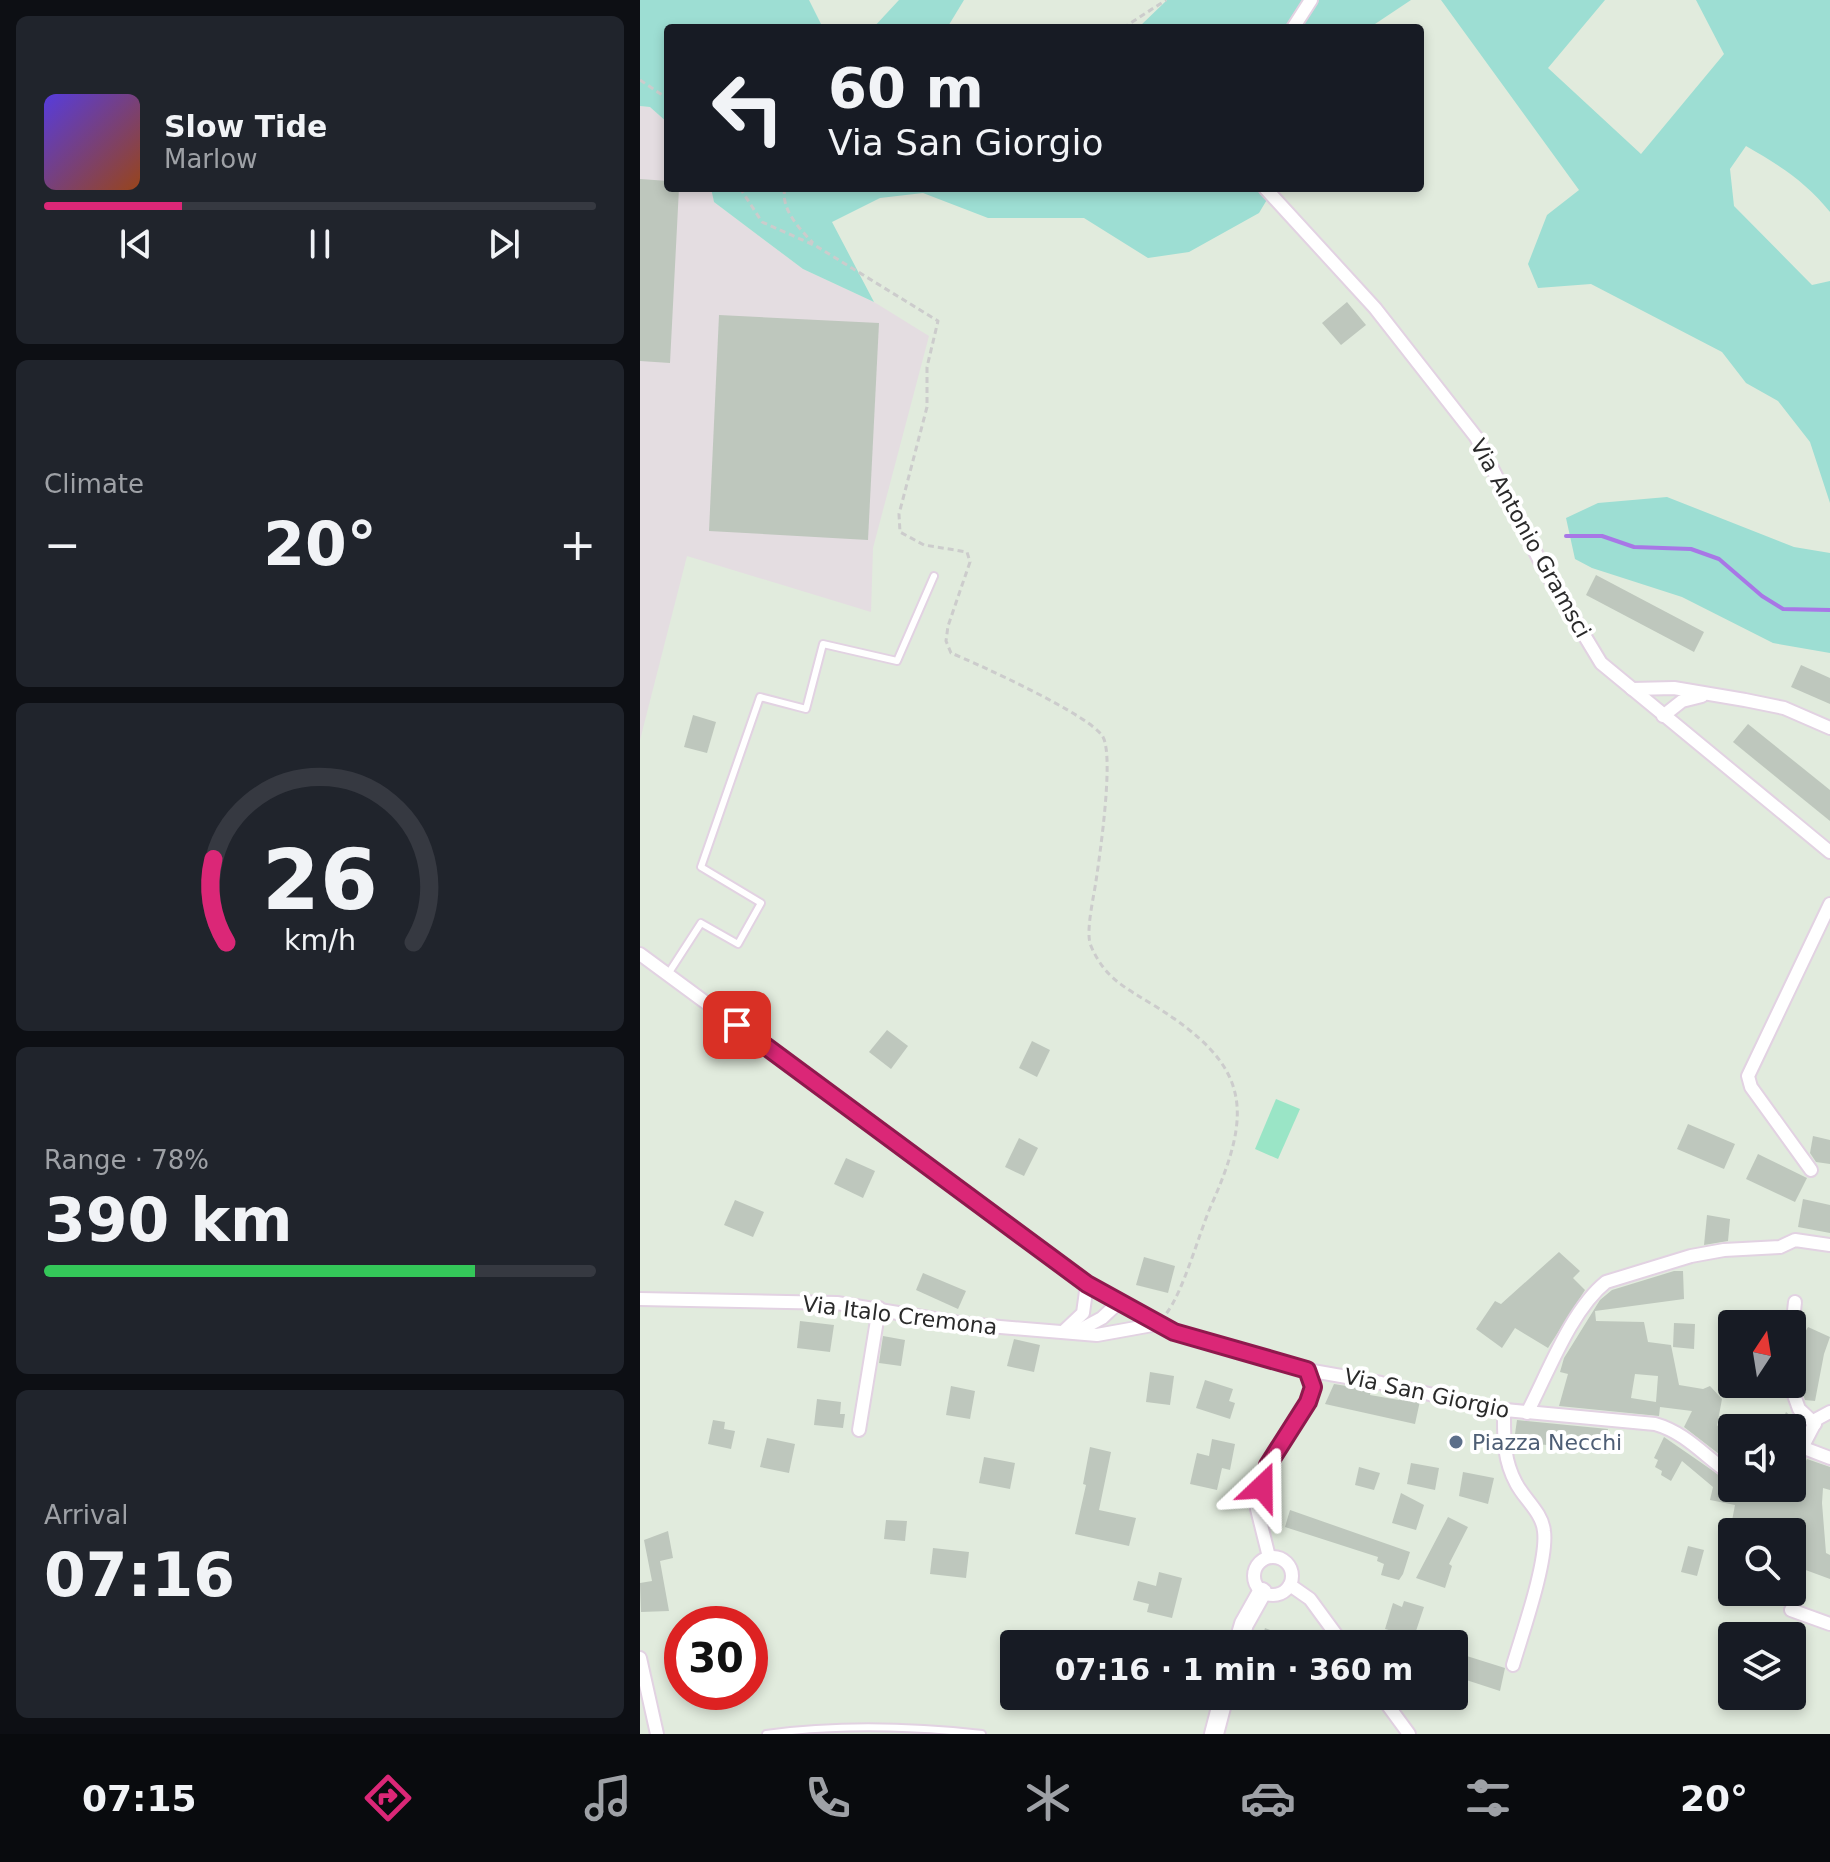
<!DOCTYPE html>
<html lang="en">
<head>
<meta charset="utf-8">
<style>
  :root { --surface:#171b24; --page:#20242c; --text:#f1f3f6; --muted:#9ea1a6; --line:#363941; --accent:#db2777 }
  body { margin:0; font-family:"DejaVu Sans",sans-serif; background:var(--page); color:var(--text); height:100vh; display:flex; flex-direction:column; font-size:30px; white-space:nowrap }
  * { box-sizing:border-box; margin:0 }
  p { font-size:26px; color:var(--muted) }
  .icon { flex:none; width:44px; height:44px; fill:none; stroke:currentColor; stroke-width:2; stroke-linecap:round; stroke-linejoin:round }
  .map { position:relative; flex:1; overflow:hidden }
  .side { display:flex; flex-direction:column; gap:16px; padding:16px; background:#0d0f14; width:640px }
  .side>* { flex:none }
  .guide { position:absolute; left:24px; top:24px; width:760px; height:168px; border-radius:8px; box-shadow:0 4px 12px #0003; background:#171b24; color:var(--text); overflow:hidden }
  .needle { width:52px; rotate:12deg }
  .buttons { position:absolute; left:1078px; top:1310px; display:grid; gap:16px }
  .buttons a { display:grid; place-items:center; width:88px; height:88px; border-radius:8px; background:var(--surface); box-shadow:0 4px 12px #0003; font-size:40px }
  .speed { position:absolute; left:24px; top:1606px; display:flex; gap:16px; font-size:40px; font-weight:700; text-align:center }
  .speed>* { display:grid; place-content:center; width:104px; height:104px; border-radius:50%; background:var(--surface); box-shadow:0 4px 12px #0003; line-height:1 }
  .speed .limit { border:12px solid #d22; background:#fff; color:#111 }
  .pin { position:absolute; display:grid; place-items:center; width:68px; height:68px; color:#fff; margin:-34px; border-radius:16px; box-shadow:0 4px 12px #0006 }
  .me { position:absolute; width:88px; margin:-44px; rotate:23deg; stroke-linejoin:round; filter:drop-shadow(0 0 6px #0008) }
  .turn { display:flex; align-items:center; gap:28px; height:168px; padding:0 32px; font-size:36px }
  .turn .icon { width:104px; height:104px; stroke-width:2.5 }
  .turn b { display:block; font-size:56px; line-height:68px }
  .big { font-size:60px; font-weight:700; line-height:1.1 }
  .side .card { flex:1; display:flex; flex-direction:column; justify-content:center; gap:12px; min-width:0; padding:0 28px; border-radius:12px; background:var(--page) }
  .side .dial { align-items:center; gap:0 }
  .dial svg { height:208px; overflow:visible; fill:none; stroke:var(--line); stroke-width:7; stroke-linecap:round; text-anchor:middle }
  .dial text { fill:var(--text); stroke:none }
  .song { display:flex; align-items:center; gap:24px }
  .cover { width:96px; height:96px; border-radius:12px; background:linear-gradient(135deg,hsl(250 70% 55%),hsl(20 70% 35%)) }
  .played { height:8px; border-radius:4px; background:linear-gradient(90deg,var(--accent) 25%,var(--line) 25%) }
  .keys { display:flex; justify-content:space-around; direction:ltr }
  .heat { display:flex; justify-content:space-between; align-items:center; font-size:44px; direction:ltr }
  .charge { height:12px; border-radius:6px; background:linear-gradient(90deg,#34c759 78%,var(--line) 0) }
  .trip { position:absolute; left:360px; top:1630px; width:468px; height:80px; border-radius:8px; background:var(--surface); box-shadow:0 4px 12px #0003; font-weight:700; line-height:80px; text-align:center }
  .dock { display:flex; height:128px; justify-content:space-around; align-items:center; background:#090b0e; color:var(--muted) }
  .dock .icon { width:56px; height:56px }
  .dock .current { color:var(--accent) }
  .dock b { font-size:36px; color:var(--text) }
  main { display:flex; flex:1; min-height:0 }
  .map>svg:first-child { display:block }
</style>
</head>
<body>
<main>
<section class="side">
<div class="card">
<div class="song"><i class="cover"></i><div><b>Slow Tide</b><p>Marlow</p></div></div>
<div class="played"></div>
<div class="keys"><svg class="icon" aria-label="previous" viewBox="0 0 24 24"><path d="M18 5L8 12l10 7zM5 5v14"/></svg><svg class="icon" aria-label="pause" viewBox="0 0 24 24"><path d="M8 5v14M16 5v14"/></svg><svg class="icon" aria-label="next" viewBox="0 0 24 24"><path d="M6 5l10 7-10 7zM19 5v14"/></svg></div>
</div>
<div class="card"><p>Climate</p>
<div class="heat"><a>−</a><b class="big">20°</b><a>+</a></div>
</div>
<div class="card dial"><svg viewBox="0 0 100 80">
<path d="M14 69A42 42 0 1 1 86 69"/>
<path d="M14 69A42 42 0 0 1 9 37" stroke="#db2777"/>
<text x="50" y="56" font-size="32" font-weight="700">26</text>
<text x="50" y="72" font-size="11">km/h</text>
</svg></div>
<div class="card"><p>Range · 78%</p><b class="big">390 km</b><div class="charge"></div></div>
<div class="card"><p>Arrival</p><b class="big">07:16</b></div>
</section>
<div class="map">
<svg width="1190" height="1734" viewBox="0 0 1190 1734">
  <rect width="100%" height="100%" fill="#e1ebdd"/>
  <path fill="#e4dde1" d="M 0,106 L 10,107 L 28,123 L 28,188 L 71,188 L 74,202 L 163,269 L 234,302 L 289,336 L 233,548 L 231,612 L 47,556 L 0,740 Z"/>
  <g fill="#9dded3">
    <path d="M 0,0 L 169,0 L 183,28 L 28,28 L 28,123 L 10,107 L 0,106 Z"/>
    <path d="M 259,0 L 324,0 L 307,28 L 233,28 Z"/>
    <path d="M 527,0 L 771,0 L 729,28 L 498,28 Z"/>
    <path d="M 801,0 L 965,0 L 908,68 L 1001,154 L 1084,54 L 1056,0 L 1190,0 L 1190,212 C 1166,182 1139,165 1106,146 L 1090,169 L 1094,206 L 1172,285 L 1190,281 L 1190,503 L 1170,442 L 1138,401 L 1106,383 L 1082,352 L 951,284 L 898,288 L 888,264 L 907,215 L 939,190 Z"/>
    <path d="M 71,188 L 634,188 L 619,213 L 549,252 L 508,258 L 444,218 L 348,218 L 283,193 L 240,198 L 192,222 L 234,302 L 163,269 L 74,202 Z"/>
    <path d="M 1027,497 L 1154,547 L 1190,553 L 1190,653 L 1133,643 L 1042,597 L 952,568 L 935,559 L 926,518 L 958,503 Z"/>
  </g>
  <path fill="#9ae5c6" d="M 636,1099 L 660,1109 L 638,1159 L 615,1149 Z"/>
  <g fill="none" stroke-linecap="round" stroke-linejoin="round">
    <path stroke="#a877e6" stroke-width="4" d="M 926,536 L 962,536 L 994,547 L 1051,549 L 1079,559 L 1122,596 L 1143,609 L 1190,610"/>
  </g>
  <g fill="#bec7bd" fill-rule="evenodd">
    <path d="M 0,179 L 28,181 L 28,188 L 39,188 L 30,363 L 0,361 Z"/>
    <path d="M 707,302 L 726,325 L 701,345 L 682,323 Z"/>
    <path d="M 79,315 L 239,323 L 228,540 L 69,531 Z"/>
    <path d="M 956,575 L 1064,632 L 1054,652 L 946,595 Z"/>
    <path d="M 1161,665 L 1190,678 L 1190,704 L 1151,687 Z"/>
    <path d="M 53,715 L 76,722 L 67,753 L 44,747 Z"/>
    <path d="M 1108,724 L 1190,790 L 1190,821 L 1093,742 Z"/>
    <path d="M 247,1030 L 268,1046 L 251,1069 L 229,1052 Z"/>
    <path d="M 392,1041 L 410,1050 L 397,1077 L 379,1068 Z"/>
    <path d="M 1048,1124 L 1095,1144 L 1084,1169 L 1037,1149 Z"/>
    <path d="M 1173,1136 L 1190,1140 L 1190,1164 L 1176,1162 L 1170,1153 Z"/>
    <path d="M 379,1138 L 398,1148 L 384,1176 L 365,1167 Z"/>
    <path d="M 1118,1154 L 1167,1178 L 1155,1202 L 1106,1179 Z"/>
    <path d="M 206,1158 L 235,1171 L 223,1198 L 194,1184 Z"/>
    <path d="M 1163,1199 L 1190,1205 L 1190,1233 L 1158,1227 Z"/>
    <path d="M 95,1200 L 124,1212 L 113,1237 L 84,1225 Z"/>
    <path d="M 1067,1215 L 1090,1219 L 1088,1241 L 1064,1245 Z"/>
    <path d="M 919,1252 L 940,1271 L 933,1278 L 945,1290 L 908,1348 L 875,1328 L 862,1348 L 836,1329 L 855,1301 L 861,1304 Z"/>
    <path d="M 504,1257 L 535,1266 L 528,1293 L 496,1285 Z"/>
    <path d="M 1034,1271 L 1043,1271 L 1044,1299 L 955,1311 L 956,1321 L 1004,1322 L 1008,1342 L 1031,1345 L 1039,1385 L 1063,1389 L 1070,1386 L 1082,1399 L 1077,1426 L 1088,1417 L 1092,1427 L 1092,1464 L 1044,1427 L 1052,1411 L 1020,1407 L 1019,1416 L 919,1406 L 928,1374 L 920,1372 L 924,1358 L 960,1300 L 972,1290 ZM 995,1374 L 1018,1376 L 1016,1402 L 991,1398 Z"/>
    <path d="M 283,1273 L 326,1291 L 318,1309 L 276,1290 Z"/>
    <path d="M 160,1321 L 194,1325 L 190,1352 L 157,1348 Z"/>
    <path d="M 1034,1323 L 1055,1324 L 1054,1349 L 1033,1347 Z"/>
    <path d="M 1168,1327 L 1190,1337 L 1184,1354 L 1175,1401 L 1165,1400 L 1158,1380 L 1152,1375 L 1155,1350 Z"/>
    <path d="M 243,1336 L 265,1340 L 261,1366 L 239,1363 Z"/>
    <path d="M 374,1339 L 400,1345 L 394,1372 L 367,1366 Z"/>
    <path d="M 510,1372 L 534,1376 L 530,1405 L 506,1402 Z"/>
    <path d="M 565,1380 L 593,1389 L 589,1401 L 595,1403 L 590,1419 L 556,1408 Z"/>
    <path d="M 694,1384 L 731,1390 L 730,1395 L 759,1400 L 760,1396 L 780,1401 L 775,1424 L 685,1404 Z"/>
    <path d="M 311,1386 L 335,1391 L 330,1419 L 306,1415 Z"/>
    <path d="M 177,1399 L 201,1402 L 200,1414 L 205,1414 L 203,1428 L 174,1425 Z"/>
    <path d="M 1146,1412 L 1163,1426 L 1152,1448 L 1152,1428 L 1139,1428 Z"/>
    <path d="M 73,1420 L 85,1422 L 84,1429 L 95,1431 L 91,1449 L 68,1444 Z"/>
    <path d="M 877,1420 L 968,1429 L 964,1452 L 874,1441 Z"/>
    <path d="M 1024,1437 L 1092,1484 L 1092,1488 L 1149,1489 L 1152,1488 L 1152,1476 L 1160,1472 L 1167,1459 L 1190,1467 L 1190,1490 L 1183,1488 L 1182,1503 L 1186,1553 L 1190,1555 L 1190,1579 L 1152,1565 L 1152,1532 L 1090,1531 L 1095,1505 L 1070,1500 L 1073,1487 L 1042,1461 L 1031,1481 L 1021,1475 L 1022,1471 L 1015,1467 L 1018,1460 L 1014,1458 Z"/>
    <path d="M 127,1438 L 155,1444 L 149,1473 L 120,1467 Z"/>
    <path d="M 572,1439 L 595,1444 L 590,1470 L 582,1468 L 577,1490 L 550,1484 L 557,1453 L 569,1456 Z"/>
    <path d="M 450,1447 L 471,1452 L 459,1510 L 496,1518 L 489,1546 L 435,1534 L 446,1485 L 443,1484 Z"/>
    <path d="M 344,1457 L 375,1463 L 370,1489 L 339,1483 Z"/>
    <path d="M 771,1463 L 799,1468 L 795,1490 L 767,1484 Z"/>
    <path d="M 719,1467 L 740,1473 L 734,1490 L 715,1485 Z"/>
    <path d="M 823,1472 L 854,1478 L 848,1504 L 819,1496 Z"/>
    <path d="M 761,1493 L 784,1505 L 776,1530 L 752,1523 Z"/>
    <path d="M 650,1510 L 770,1552 L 763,1574 L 759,1580 L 741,1575 L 744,1564 L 737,1561 L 738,1557 L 645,1527 Z"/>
    <path d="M 808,1517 L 828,1527 L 809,1564 L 812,1566 L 805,1588 L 776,1578 Z"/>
    <path d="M 246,1520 L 267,1521 L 265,1541 L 244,1539 Z"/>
    <path d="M 28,1531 L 33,1558 L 20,1561 L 29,1611 L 1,1612 L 0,1583 L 12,1581 L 4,1540 Z"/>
    <path d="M 1048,1546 L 1064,1550 L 1057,1576 L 1041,1572 Z"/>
    <path d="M 293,1548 L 329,1552 L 326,1578 L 290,1574 Z"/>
    <path d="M 519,1572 L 542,1578 L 532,1618 L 507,1612 L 509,1604 L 493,1600 L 498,1581 L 516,1586 Z"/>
    <path d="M 764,1601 L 784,1607 L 774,1637 L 745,1629 L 753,1603 L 762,1607 Z"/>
    <path d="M 625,1628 L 664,1643 L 664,1644 L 620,1644 Z"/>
    <path d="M 814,1652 L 865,1668 L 860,1691 L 814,1676 Z"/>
  </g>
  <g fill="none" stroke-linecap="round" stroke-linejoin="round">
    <g stroke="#e2d2e2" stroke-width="10">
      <g id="lane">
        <path d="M 28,974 L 61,923 L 98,944 L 121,903 L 61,867 L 120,697 L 166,709 L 183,644 L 257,661 L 294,576"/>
        <path d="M 126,1734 C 199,1724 270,1726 342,1734"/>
      </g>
    </g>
    <g stroke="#e2d2e2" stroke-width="16">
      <g id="street">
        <path d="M 653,28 L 671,0"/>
        <path d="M 625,188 L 735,308 L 836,437 L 903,567 L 961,663 L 1190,852"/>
        <path d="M 992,689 L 1034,688 L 1105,700 L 1144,708 L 1190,728"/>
        <path d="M 1023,716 L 1042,701 L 1062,696"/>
        <path d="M 0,954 L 447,1284 L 534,1332 L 667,1370 L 741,1383 L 855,1409 L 1015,1424 C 1047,1433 1066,1458 1092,1475"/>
        <path d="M 1171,1170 L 1111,1087 L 1108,1076 L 1190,904"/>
        <path d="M 0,1299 L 197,1303 L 325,1324 L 457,1335 L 518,1324"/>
        <path d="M 1152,1330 L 1155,1302"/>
        <path d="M 424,1331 L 443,1313 L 447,1284"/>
        <path d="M 436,1332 L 462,1318 L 478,1303"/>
        <path d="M 1150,1384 L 1159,1409 L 1175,1424"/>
        <path d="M 864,1410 C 864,1437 863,1459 876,1483 C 884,1499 902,1512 904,1531 C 908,1561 882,1634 873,1665"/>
        <path d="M 887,1413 C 908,1373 931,1310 966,1282 L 1051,1256 L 1084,1250 L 1140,1247 L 1155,1240 L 1190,1245"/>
        <path d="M 219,1430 L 239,1308"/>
        <path d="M 1164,1448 L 1190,1458"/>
        <path d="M 1152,1467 L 1177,1419 L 1190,1412"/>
        <path d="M 629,1557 L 617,1509 L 628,1465 L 668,1402 L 673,1387 L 667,1370"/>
        <circle cx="633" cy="1576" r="19"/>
        <path d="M 650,1585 L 670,1599 L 703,1644"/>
        <path d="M 1151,1610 L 1190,1624"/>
        <path d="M 0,1658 L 17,1734"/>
        <path d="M 741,1696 L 769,1734"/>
      </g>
    </g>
    <g stroke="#e2d2e2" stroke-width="22">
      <g id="secondary">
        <path d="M 598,1644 L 604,1624 L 622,1592"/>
        <path d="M 574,1734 L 584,1696"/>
      </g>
    </g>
    <g stroke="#ccc" stroke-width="3" stroke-dasharray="6 4" stroke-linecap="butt">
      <path d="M 483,28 L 526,0"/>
      <path d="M 0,80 L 28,99"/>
      <path d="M 100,188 L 122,222 L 176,246 L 298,321 L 287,367 L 287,407 L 259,514 L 260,532 L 284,545 L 327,552 L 330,562 L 308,626 L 306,641 L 311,653 C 338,664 452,716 463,737 C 474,757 460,854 456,881 C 454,896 445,933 451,946 C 465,979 486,988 515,1006 C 611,1066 614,1110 570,1208 C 558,1237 543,1292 526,1314"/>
      <path d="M 145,188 C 140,209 160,229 173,243"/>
    </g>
    <use href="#lane" stroke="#fff" stroke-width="6"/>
    <use href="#street" stroke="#fff" stroke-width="12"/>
    <use href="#secondary" stroke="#fff" stroke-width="18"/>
  </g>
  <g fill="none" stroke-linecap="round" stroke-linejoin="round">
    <g stroke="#8e194d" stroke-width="20">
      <path id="route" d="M 97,1025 L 447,1284 L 534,1332 L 667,1370 L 673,1387 L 668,1402 L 628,1465 L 622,1487"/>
    </g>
    <use href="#route" stroke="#db2777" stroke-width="14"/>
  </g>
  <circle fill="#5c6f8a" stroke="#fff" stroke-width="3" cx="816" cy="1442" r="8"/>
  <g text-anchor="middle" stroke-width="8" stroke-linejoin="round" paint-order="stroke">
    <g font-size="22" fill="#2a2a2a" stroke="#fff">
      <text transform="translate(891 538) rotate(61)" y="8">Via Antonio Gramsci</text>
      <text transform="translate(260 1315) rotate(7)" y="8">Via Italo Cremona</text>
      <text transform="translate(787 1393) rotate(12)" y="8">Via San Giorgio</text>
    </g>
    <g font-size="22" fill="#4e5e75" stroke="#fff" text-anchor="start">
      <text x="832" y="1450">Piazza Necchi</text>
    </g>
  </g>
</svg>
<div class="buttons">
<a><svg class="needle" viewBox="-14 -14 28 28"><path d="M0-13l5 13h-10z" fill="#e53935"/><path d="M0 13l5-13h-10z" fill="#9ea1a6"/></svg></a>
<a><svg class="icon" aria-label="sound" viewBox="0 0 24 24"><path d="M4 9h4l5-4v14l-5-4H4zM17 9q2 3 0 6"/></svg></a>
<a><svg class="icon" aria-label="search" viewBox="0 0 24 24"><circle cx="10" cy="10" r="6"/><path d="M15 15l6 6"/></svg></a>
<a><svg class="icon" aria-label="layers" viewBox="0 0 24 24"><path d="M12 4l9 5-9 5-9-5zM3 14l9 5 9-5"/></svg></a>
</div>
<div class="speed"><div class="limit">30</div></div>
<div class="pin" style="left:97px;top:1025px;background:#d93025"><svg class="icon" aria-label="arrive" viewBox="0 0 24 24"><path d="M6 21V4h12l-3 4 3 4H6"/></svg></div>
<svg class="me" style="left:622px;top:1487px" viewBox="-20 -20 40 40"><path d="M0-17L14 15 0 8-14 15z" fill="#db2777" stroke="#fff" stroke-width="4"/></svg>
<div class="trip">07:16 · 1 min · 360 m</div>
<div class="guide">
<div class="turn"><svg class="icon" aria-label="left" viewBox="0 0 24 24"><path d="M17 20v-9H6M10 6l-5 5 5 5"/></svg><div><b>60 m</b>Via San Giorgio</div></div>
</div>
</div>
</main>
<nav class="dock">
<b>07:15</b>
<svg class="icon current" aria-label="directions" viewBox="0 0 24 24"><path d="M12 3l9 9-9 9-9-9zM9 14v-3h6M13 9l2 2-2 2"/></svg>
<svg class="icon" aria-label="music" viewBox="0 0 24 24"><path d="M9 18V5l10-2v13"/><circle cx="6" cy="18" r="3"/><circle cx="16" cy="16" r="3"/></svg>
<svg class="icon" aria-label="phone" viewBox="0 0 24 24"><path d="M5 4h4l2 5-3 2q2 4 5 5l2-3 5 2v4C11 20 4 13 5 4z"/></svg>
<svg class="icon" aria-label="climate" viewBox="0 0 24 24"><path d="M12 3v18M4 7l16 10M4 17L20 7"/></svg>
<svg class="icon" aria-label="car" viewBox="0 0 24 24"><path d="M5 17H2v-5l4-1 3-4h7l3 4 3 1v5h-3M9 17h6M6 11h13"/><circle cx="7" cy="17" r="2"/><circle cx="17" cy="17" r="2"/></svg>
<svg class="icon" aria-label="filters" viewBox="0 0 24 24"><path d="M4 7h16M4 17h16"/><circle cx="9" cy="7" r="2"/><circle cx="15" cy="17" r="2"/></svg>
<b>20°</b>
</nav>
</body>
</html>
